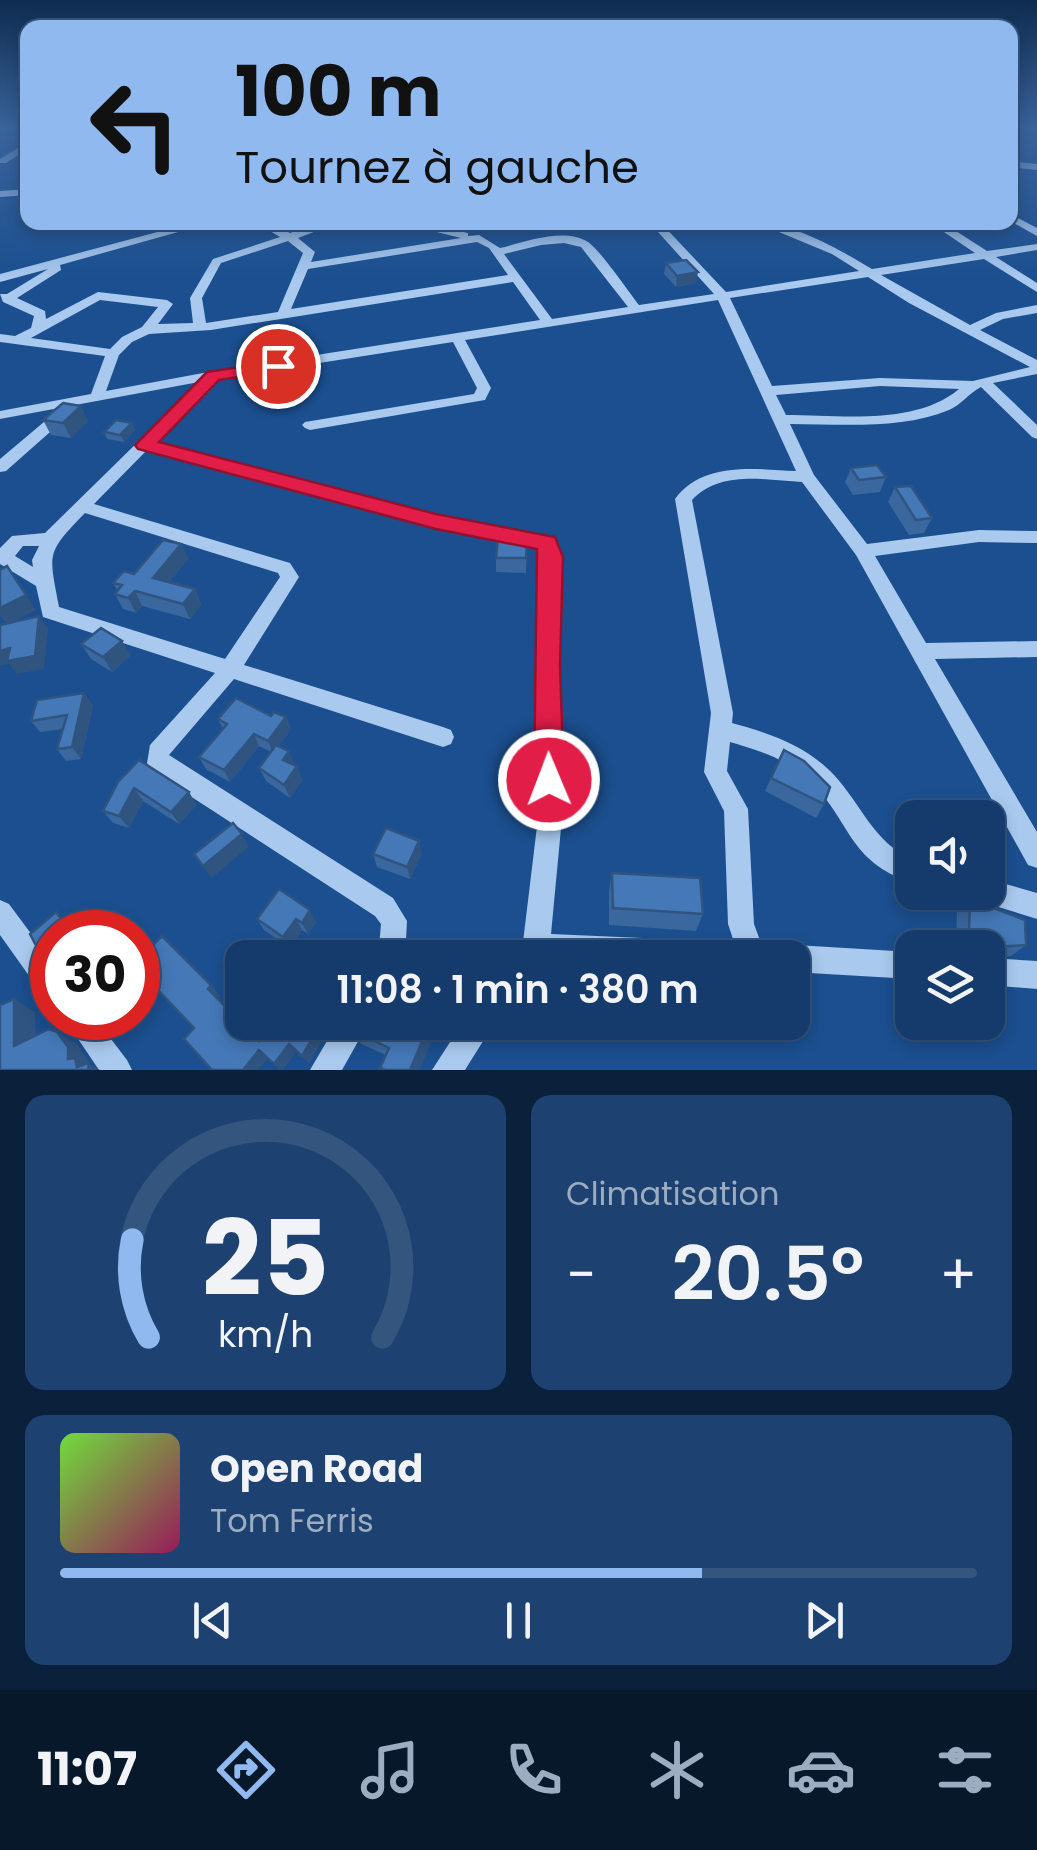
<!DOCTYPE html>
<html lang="fr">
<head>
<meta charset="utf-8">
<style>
  :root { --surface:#143b6b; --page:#1d4271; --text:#f1f3f6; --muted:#9dadc1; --line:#33557e; --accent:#90b9f0 }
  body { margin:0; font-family:Poppins,sans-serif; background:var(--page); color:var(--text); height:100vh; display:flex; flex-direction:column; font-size:38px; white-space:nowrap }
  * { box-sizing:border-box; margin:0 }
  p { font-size:32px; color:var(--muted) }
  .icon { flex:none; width:55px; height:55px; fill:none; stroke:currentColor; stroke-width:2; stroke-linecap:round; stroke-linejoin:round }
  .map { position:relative; height:1070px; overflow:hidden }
  .sheet { display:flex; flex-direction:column; gap:25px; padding:25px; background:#0b203b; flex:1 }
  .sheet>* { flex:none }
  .top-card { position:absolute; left:20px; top:20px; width:998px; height:210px; border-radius:20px; box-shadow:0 5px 15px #0003,0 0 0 2px var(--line); background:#90b9f0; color:#111; overflow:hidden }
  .buttons { position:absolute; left:895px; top:800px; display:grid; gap:20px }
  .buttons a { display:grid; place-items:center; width:110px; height:110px; border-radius:20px; background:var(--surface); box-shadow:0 5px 15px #0003,0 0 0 2px var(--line); font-size:50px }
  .speed { position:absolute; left:30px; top:910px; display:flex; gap:20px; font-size:50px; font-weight:700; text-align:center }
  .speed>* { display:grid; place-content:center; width:130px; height:130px; border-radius:50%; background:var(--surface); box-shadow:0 5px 15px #0003,0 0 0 2px var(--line); line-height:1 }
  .speed .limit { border:15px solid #d22; background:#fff; color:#111 }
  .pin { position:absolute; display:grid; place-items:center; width:85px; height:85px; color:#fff; margin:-42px; border:5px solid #fff; border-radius:50%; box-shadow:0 2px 10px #0007 }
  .me { position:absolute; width:110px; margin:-55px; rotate:359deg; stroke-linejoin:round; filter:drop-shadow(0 0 8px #0008) }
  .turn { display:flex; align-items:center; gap:35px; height:210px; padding:0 50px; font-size:45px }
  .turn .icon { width:130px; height:130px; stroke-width:2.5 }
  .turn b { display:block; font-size:70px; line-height:85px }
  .big { font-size:75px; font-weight:600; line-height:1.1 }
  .sheet .widget { flex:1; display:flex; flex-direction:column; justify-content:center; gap:15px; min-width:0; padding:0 35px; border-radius:20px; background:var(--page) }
  .sheet .dial { align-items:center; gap:0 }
  .dial svg { height:260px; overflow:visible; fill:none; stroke:var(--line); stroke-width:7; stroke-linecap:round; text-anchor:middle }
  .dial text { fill:var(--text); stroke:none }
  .song { display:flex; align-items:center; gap:30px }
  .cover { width:120px; height:120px; border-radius:15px; background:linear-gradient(135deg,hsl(100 70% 55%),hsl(330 70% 35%)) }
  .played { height:10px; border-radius:5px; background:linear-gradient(90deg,var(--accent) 70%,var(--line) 70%) }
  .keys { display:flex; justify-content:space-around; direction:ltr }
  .heat { display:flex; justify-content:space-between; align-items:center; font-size:55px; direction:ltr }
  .sheet .tiles { flex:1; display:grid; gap:25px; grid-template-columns:1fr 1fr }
  .widget:last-child { grid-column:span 2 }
  .trip { position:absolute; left:225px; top:940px; width:585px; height:100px; border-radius:20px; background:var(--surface); box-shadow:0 5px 15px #0003,0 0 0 2px var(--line); font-weight:600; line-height:100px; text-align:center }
  .tabs { display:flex; height:160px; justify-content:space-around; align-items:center; background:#08182b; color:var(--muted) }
  .tabs .icon { width:70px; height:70px }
  .tabs .active { color:var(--accent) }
  .tabs b { font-size:45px; color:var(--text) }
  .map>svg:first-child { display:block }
</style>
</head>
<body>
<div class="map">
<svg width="1037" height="1070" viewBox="0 0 1037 1070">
  <rect width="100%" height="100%" fill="#1b4f8f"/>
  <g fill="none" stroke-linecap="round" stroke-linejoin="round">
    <g fill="#a9c9ee" fill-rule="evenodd">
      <path d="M 28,142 L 28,149 L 6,163 L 0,163 L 0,159 Z"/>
      <path d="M 1010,161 L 1037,164 L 1037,170 L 1010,167 Z"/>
      <path d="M 28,189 L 28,195 L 0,197 L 0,191 Z"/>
      <path d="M 1010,214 L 1037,228 L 1037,236 L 1010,221 Z"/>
      <path d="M 195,222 L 214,222 L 60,265 L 61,270 L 17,298 L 45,311 L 46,319 L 98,292 L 167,300 L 173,304 L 158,324 L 193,323 L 190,298 L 213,259 L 280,237 L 255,222 L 269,222 L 290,233 L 323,222 L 340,222 L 298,238 L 315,252 L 311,262 L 461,238 L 396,222 L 419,222 L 468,233 L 468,236 L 479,235 L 500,248 C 525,242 564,227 588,242 C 601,251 628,291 639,305 L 714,294 L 649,222 L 660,222 L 726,292 L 859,271 L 832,254 L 755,222 C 792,222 840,250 872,269 L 975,253 L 929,222 L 942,222 L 987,251 L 1037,244 L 1037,250 L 996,257 L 1037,283 L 1037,292 L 984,259 L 881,275 L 970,325 L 996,313 L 1037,305 L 1037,313 L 1003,319 L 980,330 L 1037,360 L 1037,374 L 993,383 L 1037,425 L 1037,439 L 1032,437 L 981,387 C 969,393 961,405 949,410 C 901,430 841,424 790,424 L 814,475 L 867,544 L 979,530 L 1037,531 L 1037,543 L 979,542 L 875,556 L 926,643 L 1037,641 L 1037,657 L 935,659 L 1037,832 L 1037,868 L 1028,865 L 856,555 L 802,482 C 765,480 720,470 692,500 L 733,713 L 732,723 C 769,733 807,746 834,775 C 861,804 874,843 912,859 L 912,883 C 846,860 852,821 808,779 C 786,759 758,750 730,742 L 727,771 L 748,809 L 754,924 L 761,943 L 912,952 L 912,979 L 792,972 L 792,958 L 515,958 L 523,942 L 538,818 L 536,666 L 542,557 L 539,548 L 436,527 L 147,450 L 94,504 L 290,563 L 299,577 L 244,665 L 443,727 L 451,730 L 454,737 L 451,744 L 443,747 L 234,679 L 169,755 L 393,898 L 407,921 L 405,958 L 378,958 L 381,924 L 375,916 L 150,770 L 147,763 L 150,745 L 215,673 L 43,617 L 36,586 L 0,564 L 0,548 L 12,536 L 45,533 L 199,382 L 0,419 L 0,411 L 91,394 L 105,356 L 0,342 L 0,334 L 15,336 L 31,328 L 34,316 L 3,302 L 0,294 L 7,294 L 48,269 L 0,282 L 0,274 ZM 288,241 L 303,253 L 278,312 L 206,323 L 202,298 L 221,263 ZM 477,242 L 489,248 L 508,275 L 291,309 L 308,269 ZM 564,243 L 581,247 L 628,307 L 552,319 L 504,254 L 541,245 ZM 868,277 L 909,303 L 1030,367 L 973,381 L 880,378 L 772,386 L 730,298 ZM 513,282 L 540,320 L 214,371 L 106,391 L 119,355 L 132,342 L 149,334 L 211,330 ZM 100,300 L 158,307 L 142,327 L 122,337 L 110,349 L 31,338 ZM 718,300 L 796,471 C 754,469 703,461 675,499 L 711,713 L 704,772 L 724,811 L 728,924 L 734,942 L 551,934 L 562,818 L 556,666 L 560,557 L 553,539 L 436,515 L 155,443 L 218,379 L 453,342 L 477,388 L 474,394 L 305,422 L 302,425 L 305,428 L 310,430 L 485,400 L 491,388 L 465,340 ZM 880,386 L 959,389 C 915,426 840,415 786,415 L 776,395 ZM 85,513 L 278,573 L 280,577 L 225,659 L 59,607 C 49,553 45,554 85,513 ZM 23,546 L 39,546 L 32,560 L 33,567 L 15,556 Z"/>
      <path d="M 62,410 L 67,411 L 67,417 L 6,471 L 0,472 L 0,459 L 57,411 Z"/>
      <path d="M 988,879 L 1037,893 L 1037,919 L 979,901 L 975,892 L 988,892 Z"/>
      <path d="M 0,900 L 9,904 L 52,962 L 52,998 L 42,994 L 0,935 Z"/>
      <path d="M 988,958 L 1037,961 L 1037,989 L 988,985 Z"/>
      <path d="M 64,1018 L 95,1018 L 127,1060 L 132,1070 L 99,1070 Z"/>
      <path d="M 338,1022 L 369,1022 L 342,1070 L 310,1070 Z"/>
      <path d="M 463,1022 L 495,1022 L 465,1070 L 432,1070 Z"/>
    </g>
  </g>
  <g fill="#3a679d">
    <path d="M 666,263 L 696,283 L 676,287 L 664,274 Z"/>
    <path d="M 43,420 L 88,421 L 71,438 L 51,435 Z"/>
    <path d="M 132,423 L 135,430 L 124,442 L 107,439 L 104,432 Z"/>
    <path d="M 851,468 L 886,477 L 880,492 L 853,495 L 845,482 Z"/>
    <path d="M 895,487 L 932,518 L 924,533 L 909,535 L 888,502 Z"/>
    <path d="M 527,539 L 526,573 L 496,572 L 496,558 Z"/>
    <path d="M 181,544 L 188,559 L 169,582 L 195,589 L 201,604 L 190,619 L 142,606 L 136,613 L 123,609 L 115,594 L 118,591 L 113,583 L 134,574 Z"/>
    <path d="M 81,644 L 131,655 L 112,672 L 91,659 Z"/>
    <path d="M 93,705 L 81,759 L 66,761 L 57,749 L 63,729 L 40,732 L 31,721 Z"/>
    <path d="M 271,716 L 286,717 L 291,730 L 278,746 L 297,766 L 302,780 L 290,798 L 266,781 L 259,768 L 271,752 L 259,746 L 230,782 L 206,769 L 199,757 L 223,729 L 218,719 Z"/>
    <path d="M 784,750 L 824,804 L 816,818 L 765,791 Z"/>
    <path d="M 118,782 L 189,792 L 196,805 L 179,824 L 143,801 L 129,828 L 113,823 L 103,811 Z"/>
    <path d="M 422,853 L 410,879 L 377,867 L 373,854 Z"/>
    <path d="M 612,873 L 703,914 L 696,931 L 609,925 L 609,891 Z"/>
    <path d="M 279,889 L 316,922 L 308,934 L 302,930 L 290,948 L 264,930 L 257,919 Z"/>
    <path d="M 970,899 L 1026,945 L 1011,956 L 988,957 L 988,948 L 960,948 L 956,946 L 957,910 Z"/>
    <path d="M 359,1022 L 420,1070 L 381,1070 L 380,1068 L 386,1055 L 361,1044 L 354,1031 Z"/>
  </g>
  <g fill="#305480">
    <path d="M 698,272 L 696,283 L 676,287 L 677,276 Z"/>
    <path d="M 81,406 L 88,421 L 71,438 L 63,423 Z"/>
    <path d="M 132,423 L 135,430 L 124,442 L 120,435 Z"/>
    <path d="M 181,544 L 188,559 L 160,593 L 153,578 Z"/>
    <path d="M 7,566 L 36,610 L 7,625 L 0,615 L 0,608 Z"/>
    <path d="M 195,589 L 201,604 L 190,619 L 183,604 Z"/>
    <path d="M 135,591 L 142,606 L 136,613 L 128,598 Z"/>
    <path d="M 39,616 L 48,629 L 44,669 L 17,674 L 9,664 L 0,666 L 0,651 L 10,648 Z"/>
    <path d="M 122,641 L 131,655 L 112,672 L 103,657 Z"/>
    <path d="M 84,693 L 93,705 L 81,759 L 72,747 Z"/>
    <path d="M 286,717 L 291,730 L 273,753 L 268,741 Z"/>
    <path d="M 254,734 L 259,746 L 230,782 L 224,770 Z"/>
    <path d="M 289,751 L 295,765 L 283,760 Z"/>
    <path d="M 297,766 L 302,780 L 290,798 L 284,785 Z"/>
    <path d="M 134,788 L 143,801 L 129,828 L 119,816 Z"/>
    <path d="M 189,792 L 196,805 L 179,824 L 171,812 Z"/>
    <path d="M 242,834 L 249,847 L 211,878 L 203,866 Z"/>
    <path d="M 419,841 L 422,853 L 410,879 L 407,867 Z"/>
    <path d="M 310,910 L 316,922 L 308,934 L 302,923 Z"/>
    <path d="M 56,912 L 69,924 L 76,932 L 71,932 Z"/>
    <path d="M 296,919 L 302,930 L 290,948 L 283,937 Z"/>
    <path d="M 211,985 L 220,995 L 217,999 L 208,989 Z"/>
    <path d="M 14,999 L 35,1012 L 36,1058 L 14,1046 Z"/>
    <path d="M 322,1022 L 333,1022 L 309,1064 L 302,1056 Z"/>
    <path d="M 430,1022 L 439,1022 L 420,1070 L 410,1070 Z"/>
    <path d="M 57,1032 L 77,1044 L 87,1059 L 87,1066 L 88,1063 L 100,1070 L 82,1070 L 68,1059 Z"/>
    <path d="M 289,1044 L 296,1052 L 283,1070 L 279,1070 L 274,1064 Z"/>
    <path d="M 259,1050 L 267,1059 L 258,1070 L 243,1070 Z"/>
  </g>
  <g fill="#4478b7" stroke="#305480" stroke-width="2.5">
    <path d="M 686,260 L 698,272 L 677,276 L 666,263 Z"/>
    <path d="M 63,403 L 81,406 L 63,423 L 43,420 Z"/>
    <path d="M 116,420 L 132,423 L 120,435 L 104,432 Z"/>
    <path d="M 877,465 L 886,477 L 859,480 L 851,468 Z"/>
    <path d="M 911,486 L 932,518 L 916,520 L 895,487 Z"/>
    <path d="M 498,538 L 527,539 L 526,558 L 496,558 Z"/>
    <path d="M 163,540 L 181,544 L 153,578 L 195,589 L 183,604 L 135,591 L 128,598 L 115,594 L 122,585 L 113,583 L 124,571 L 134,574 Z"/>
    <path d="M 7,566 L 26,595 L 0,608 L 0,570 Z"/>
    <path d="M 39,616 L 35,656 L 7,661 L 10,648 L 0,651 L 0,625 Z"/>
    <path d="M 101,628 L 122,641 L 103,657 L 81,644 Z"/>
    <path d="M 84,693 L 72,747 L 57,749 L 67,715 L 31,721 L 37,700 Z"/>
    <path d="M 236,698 L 271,716 L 274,712 L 286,717 L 268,741 L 254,734 L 224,770 L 199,757 L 227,724 L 218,719 Z"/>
    <path d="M 276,745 L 289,751 L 283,760 L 297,766 L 284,785 L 259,768 Z"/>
    <path d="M 784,750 L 804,761 L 830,787 L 824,804 L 771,778 Z"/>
    <path d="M 139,760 L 189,792 L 171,812 L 134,788 L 119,816 L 103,811 L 118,782 Z"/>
    <path d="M 233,823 L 242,834 L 203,866 L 194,854 Z"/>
    <path d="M 386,828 L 419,841 L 407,867 L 373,854 Z"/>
    <path d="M 612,873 L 700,878 L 703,914 L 613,908 Z"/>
    <path d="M 279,889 L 310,910 L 302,923 L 296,919 L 283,937 L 257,919 Z"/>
    <path d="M 970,899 L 1025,920 L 1026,945 L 998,947 L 969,935 Z"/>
    <path d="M 56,912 L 71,932 L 52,932 L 52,966 L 49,970 L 30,934 Z"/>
    <path d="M 162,936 L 211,985 L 208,989 L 259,1041 L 271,1026 L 282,1035 L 292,1022 L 322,1022 L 302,1056 L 289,1044 L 274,1064 L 259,1050 L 243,1070 L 212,1070 L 184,1039 L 194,1028 L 138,969 L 138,960 Z"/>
    <path d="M 14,999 L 14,1046 L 49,1029 L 57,1032 L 68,1047 L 68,1059 L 75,1058 L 77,1067 L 88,1063 L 89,1070 L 0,1070 L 0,1005 Z"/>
    <path d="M 359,1022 L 430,1022 L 410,1070 L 385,1070 L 380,1068 L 389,1048 L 354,1031 Z"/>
  </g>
  <linearGradient id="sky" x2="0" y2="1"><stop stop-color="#0f2b4f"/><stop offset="0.46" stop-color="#39639b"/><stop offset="1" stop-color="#39639b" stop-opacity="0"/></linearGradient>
  <rect width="1037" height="279" fill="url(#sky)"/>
  <path fill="#e11d48" stroke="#92132f" stroke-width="2.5" d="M 278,361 L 287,366 L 284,370 L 219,380 L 159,442 L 436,514 L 555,537 L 563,557 L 560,666 L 564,780 L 560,790 L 549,794 L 538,790 L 534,780 L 537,549 L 436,529 L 138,449 L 135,445 L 207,372 Z"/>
</svg>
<div class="buttons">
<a><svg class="icon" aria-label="sound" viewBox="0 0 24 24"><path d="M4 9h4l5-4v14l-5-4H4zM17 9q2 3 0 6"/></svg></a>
<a><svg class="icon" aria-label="layers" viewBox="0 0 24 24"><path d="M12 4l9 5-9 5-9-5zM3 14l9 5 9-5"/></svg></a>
</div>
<div class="speed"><div class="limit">30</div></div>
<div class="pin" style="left:278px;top:366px;background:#d93025"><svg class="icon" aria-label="arrive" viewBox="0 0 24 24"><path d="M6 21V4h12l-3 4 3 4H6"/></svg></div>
<svg class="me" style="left:549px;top:780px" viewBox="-20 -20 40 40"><circle r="17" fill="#e11d48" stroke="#fff" stroke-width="3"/><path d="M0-11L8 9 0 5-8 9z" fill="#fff"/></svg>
<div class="trip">11:08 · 1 min · 380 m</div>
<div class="top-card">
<div class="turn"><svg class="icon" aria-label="left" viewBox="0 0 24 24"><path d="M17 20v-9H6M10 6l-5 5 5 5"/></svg><div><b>100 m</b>Tournez à gauche</div></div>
</div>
</div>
<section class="sheet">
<div class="tiles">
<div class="widget dial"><svg viewBox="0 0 100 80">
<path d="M14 69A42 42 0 1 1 86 69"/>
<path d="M14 69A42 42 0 0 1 9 39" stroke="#90b9f0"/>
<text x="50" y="56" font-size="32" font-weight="700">25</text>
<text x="50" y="72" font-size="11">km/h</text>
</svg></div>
<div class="widget"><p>Climatisation</p>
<div class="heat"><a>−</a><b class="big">20.5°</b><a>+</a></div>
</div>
<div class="widget">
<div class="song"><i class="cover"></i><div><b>Open Road</b><p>Tom Ferris</p></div></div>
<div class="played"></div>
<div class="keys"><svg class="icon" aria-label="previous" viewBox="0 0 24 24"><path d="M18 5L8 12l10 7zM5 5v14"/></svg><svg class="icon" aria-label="pause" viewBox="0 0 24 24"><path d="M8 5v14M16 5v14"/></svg><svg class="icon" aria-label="next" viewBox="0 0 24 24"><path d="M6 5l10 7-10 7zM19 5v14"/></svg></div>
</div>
</div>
</section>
<nav class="tabs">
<b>11:07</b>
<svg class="icon active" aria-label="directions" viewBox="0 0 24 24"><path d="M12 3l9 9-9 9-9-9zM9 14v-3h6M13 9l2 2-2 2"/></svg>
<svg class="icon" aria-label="music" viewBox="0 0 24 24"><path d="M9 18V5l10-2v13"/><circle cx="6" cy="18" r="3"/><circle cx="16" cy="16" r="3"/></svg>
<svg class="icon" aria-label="phone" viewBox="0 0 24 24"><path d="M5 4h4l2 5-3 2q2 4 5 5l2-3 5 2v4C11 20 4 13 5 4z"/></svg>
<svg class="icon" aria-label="climate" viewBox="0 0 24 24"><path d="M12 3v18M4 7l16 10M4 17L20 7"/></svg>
<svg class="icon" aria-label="car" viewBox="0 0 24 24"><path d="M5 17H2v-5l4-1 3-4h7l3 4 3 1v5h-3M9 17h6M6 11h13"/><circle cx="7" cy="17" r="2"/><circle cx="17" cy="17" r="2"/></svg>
<svg class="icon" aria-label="filters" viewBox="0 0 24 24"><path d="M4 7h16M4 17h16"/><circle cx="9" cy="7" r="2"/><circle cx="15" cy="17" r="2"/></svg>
</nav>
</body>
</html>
